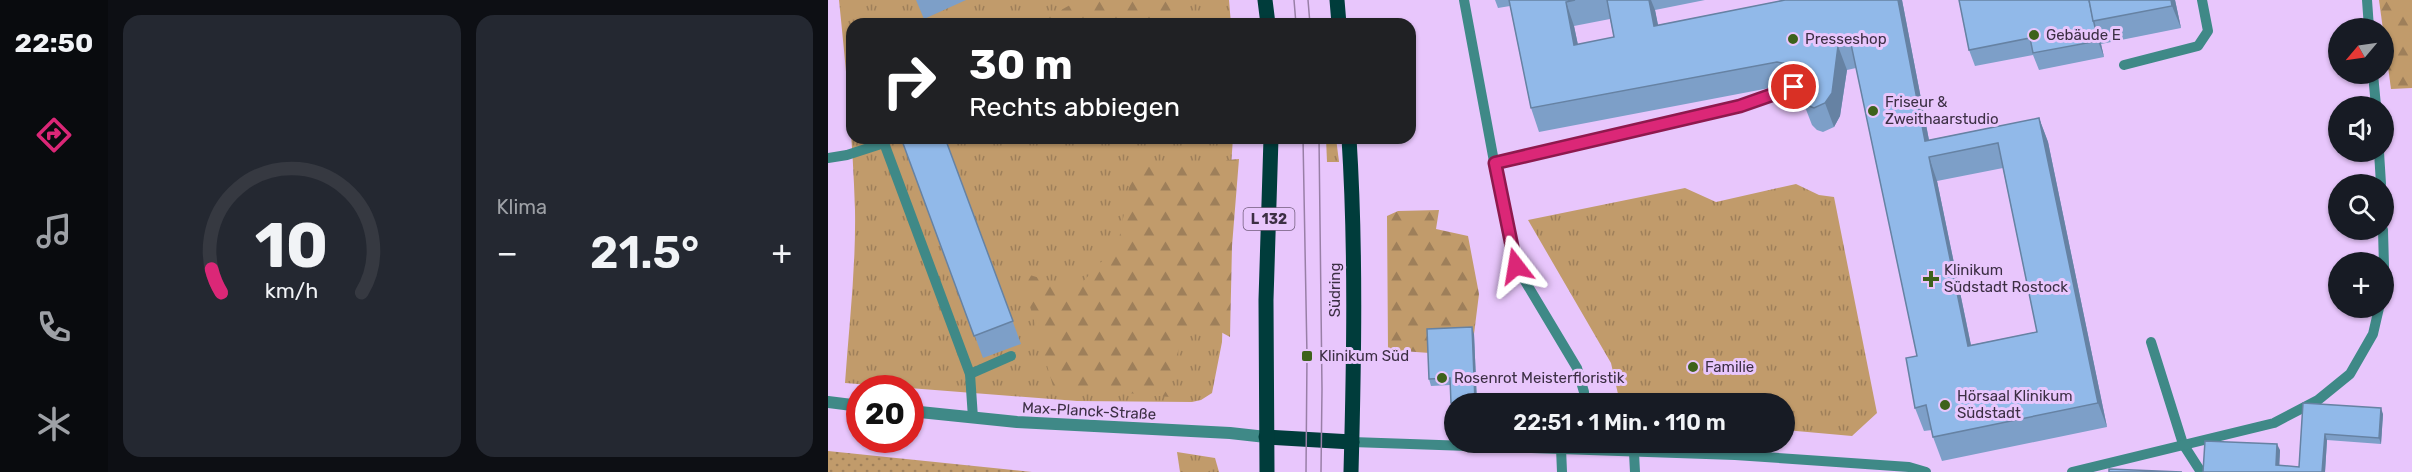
<!DOCTYPE html>
<html lang="de">
<head>
<meta charset="utf-8">
<style>
  :root { --surface:#171b24; --page:#242831; --text:#f1f3f6; --muted:#9ea1a6; --line:#363941; --accent:#db2777 }
  body { margin:0; font-family:Rubik,sans-serif; background:var(--page); color:var(--text); height:100vh; display:flex; flex-direction:column; font-size:22px; white-space:nowrap }
  * { box-sizing:border-box; margin:0 }
  p { font-size:20px; color:var(--muted) }
  .icon { flex:none; width:33px; height:33px; fill:none; stroke:currentColor; stroke-width:2; stroke-linecap:round; stroke-linejoin:round }
  .map { position:relative; flex:1; overflow:hidden }
  .side { display:flex; flex-direction:column; gap:15px; padding:15px; background:#0d0f14; width:720px }
  .side>* { flex:none }
  .top-card { position:absolute; left:18px; top:18px; width:570px; height:126px; border-radius:18px; box-shadow:0 2px 4px #0004; background:#202124; color:#fff; overflow:hidden }
  .needle { width:39px; rotate:241deg }
  .fabs { position:absolute; left:1500px; top:18px; display:grid; gap:12px }
  .fabs a { display:grid; place-items:center; width:66px; height:66px; border-radius:50%; background:var(--surface); box-shadow:0 2px 4px #0004; font-size:30px }
  .speed { position:absolute; left:18px; top:375px; display:flex; gap:12px; font-size:30px; font-weight:700; text-align:center }
  .speed>* { display:grid; place-content:center; width:78px; height:78px; border-radius:50%; background:var(--surface); box-shadow:0 2px 4px #0004; line-height:1 }
  .speed .limit { border:9px solid #d22; background:#fff; color:#111 }
  .pin { position:absolute; display:grid; place-items:center; width:51px; height:51px; color:#fff; margin:-26px; border:3px solid #fff; border-radius:50%; box-shadow:0 2px 6px #0007 }
  .me { position:absolute; width:66px; margin:-33px; rotate:346deg; stroke-linejoin:round; filter:drop-shadow(0 0 4px #0008) }
  .turn { display:flex; align-items:center; gap:21px; height:126px; padding:0 24px; font-size:27px }
  .turn .icon { width:78px; height:78px; stroke-width:2.5 }
  .turn b { display:block; font-size:42px; line-height:51px }
  .big { font-size:45px; font-weight:600; line-height:1.1 }
  .side .tile { flex:1; display:flex; flex-direction:column; justify-content:center; gap:9px; min-width:0; padding:0 21px; border-radius:18px; background:var(--page) }
  .side .dial { align-items:center; gap:0 }
  .dial svg { height:156px; overflow:visible; fill:none; stroke:var(--line); stroke-width:7; stroke-linecap:round; text-anchor:middle }
  .dial text { fill:var(--text); stroke:none }
  .heat { display:flex; justify-content:space-between; align-items:center; font-size:33px; direction:ltr }
  .side .tiles { flex:1; display:grid; gap:15px; grid-template-columns:repeat(2,1fr) }
  .trip { position:absolute; left:616px; top:393px; width:351px; height:60px; border-radius:30px; background:var(--surface); box-shadow:0 2px 4px #0004; font-weight:600; line-height:60px; text-align:center }
  main { display:flex; flex:1; min-height:0 }
  .dock { display:flex; flex-direction:column; width:108px; justify-content:space-around; align-items:center; background:#090b0e; color:var(--muted) }
  .dock .icon { width:42px; height:42px }
  .dock .active { color:var(--accent) }
  .dock b { font-size:27px; color:var(--text) }
  .map>svg:first-child { display:block }
</style>
</head>
<body>
<main>
<nav class="dock">
<b>22:50</b>
<svg class="icon active" aria-label="directions" viewBox="0 0 24 24"><path d="M12 3l9 9-9 9-9-9zM9 14v-3h6M13 9l2 2-2 2"/></svg>
<svg class="icon" aria-label="music" viewBox="0 0 24 24"><path d="M9 18V5l10-2v13"/><circle cx="6" cy="18" r="3"/><circle cx="16" cy="16" r="3"/></svg>
<svg class="icon" aria-label="phone" viewBox="0 0 24 24"><path d="M5 4h4l2 5-3 2q2 4 5 5l2-3 5 2v4C11 20 4 13 5 4z"/></svg>
<svg class="icon" aria-label="climate" viewBox="0 0 24 24"><path d="M12 3v18M4 7l16 10M4 17L20 7"/></svg>
</nav>
<section class="side">
<div class="tiles">
<div class="tile dial"><svg viewBox="0 0 100 80">
<path d="M14 69A42 42 0 1 1 86 69"/>
<path d="M14 69A42 42 0 0 1 9 57" stroke="#db2777"/>
<text x="50" y="56" font-size="32" font-weight="700">10</text>
<text x="50" y="72" font-size="11">km/h</text>
</svg></div>
<div class="tile"><p>Klima</p>
<div class="heat"><a>−</a><b class="big">21.5°</b><a>+</a></div>
</div>
</div>
</section>
<div class="map">
<svg width="1584" height="472" viewBox="0 0 1584 472">
  <defs>
    <pattern id="grass-tufts" width="24" height="20" patternUnits="userSpaceOnUse" patternTransform="scale(1.5)"><rect width="24" height="20" fill="#c19b6b"/><path d="M3 7l-1-3M5 7V3M7 7l1-3M15 17l-1-3M17 17v-4M19 17l1-3" fill="none" stroke="#9e7f5a"/></pattern>
    <pattern id="forest-firs" width="22" height="20" patternUnits="userSpaceOnUse" patternTransform="scale(1.5)"><rect width="22" height="20" fill="#c19b6b"/><path d="M5 1l3.5 6h-7zM16 11l3.5 6h-7z" fill="#9e7f5a"/></pattern>
    <pattern id="park-dots" width="8" height="8" patternUnits="userSpaceOnUse" patternTransform="scale(1.5)"><rect width="8" height="8" fill="#c19b6b"/><path d="M2 2h.1M6 6h.1" fill="none" stroke="#9e7f5a" stroke-width="1.8" stroke-linecap="round"/></pattern>
  </defs>
  <rect width="100%" height="100%" fill="#e8c6fc"/>
  <g fill="url(#grass-tufts)">
    <path d="M 11,0 L 401,0 L 403,24 L 24,24 L 24,138 L 405,138 L 397,250 L 394,342 L 384,393 L 373,400 L 364,402 L 249,401 L 17,383 C 21,326 28,268 27,210 C 25,140 18,69 11,0 Z"/>
    <path d="M 498,138 L 508,138 L 511,162 L 499,162 Z"/>
    <path d="M 968,184 L 991,195 L 1006,197 L 1049,413 L 1024,436 L 957,430 L 957,404 L 792,403 L 783,363 L 700,220 L 857,188 L 888,202 Z"/>
    <path d="M 349,452 L 387,458 L 391,472 L 352,472 Z"/>
  </g>
  <g fill="url(#forest-firs)">
    <path d="M 251,0 L 348,0 L 349,16 L 336,24 L 208,24 Z"/>
    <path d="M 1551,0 L 1584,0 L 1584,88 L 1563,89 Z"/>
    <path d="M 411,159 L 404,246 L 402,337 L 369,319 C 350,332 344,375 342,397 L 225,386 L 192,272 L 248,289 L 290,244 L 305,168 Z"/>
    <path d="M 611,210 L 608,229 L 640,236 L 651,294 L 646,334 L 602,353 L 560,350 L 559,216 L 570,211 Z"/>
  </g>
  <path fill="url(#park-dots)" d="M 0,451 L 204,472 L 0,472 Z"/>
  <g fill="none" stroke-linecap="round" stroke-linejoin="round">
    <g stroke="#3f8987" stroke-width="10">
      <path d="M 636,0 L 678,226 L 688,266 L 749,368 L 756,392 L 756,404"/>
      <path d="M 1539,0 L 1541,28"/>
      <path d="M 1296,65 L 1370,46 L 1380,31 L 1374,0"/>
      <path d="M 1545,74 L 1548,106"/>
      <path d="M 1551,152 L 1553,184"/>
      <path d="M 0,158 L 19,155 L 56,143 L 142,374 L 145,418"/>
      <path d="M 667,163 L 912,106 L 966,87"/>
      <path d="M 1555,230 L 1556,267"/>
      <path d="M 1323,342 L 1355,444 L 1373,472"/>
      <path d="M 142,374 L 183,356"/>
      <path d="M 524,442 L 907,455 L 1081,467 L 1098,472"/>
      <path d="M 733,448 L 734,472"/>
      <path d="M 806,453 L 807,472"/>
      <path d="M 1244,472 L 1446,423 L 1490,400 L 1522,374 L 1545,334 L 1551,308"/>
    </g>
    <g stroke="#3f8987" stroke-width="12">
      <path d="M 0,402 L 32,406"/>
      <path d="M 82,411 L 189,422 L 402,433 L 438,437"/>
    </g>
    <g stroke="#003c3b" stroke-width="15">
      <path d="M 437,0 L 440,24"/>
      <path d="M 509,0 L 511,24"/>
      <path d="M 521,138 C 528,249 526,361 523,472"/>
      <path d="M 438,437 L 524,442"/>
      <path d="M 439,472 L 438,300 L 443,138"/>
    </g>
    <g stroke="#987fa6" stroke-width="1.5">
      <path d="M 466,0 L 468,24"/>
      <path d="M 480,0 L 482,24"/>
      <path d="M 475,138 L 479,356 L 478,472"/>
      <path d="M 491,138 L 494,389 L 493,472"/>
    </g>
  </g>
  <g fill="#7d9fc8" fill-rule="evenodd">
    <path d="M 88,0 L 138,0 L 96,19 Z"/>
    <path d="M 667,0 L 877,0 L 827,10 L 830,25 L 957,0 L 1074,0 L 1101,140 L 1211,118 L 1220,142 L 1279,427 L 1114,461 L 1105,437 L 1104,430 L 1096,431 L 1087,408 L 1089,356 L 1028,68 L 1019,70 L 1012,116 L 1006,127 L 995,132 L 989,130 L 984,125 L 972,94 L 972,88 L 957,85 L 711,132 L 703,108 L 682,6 L 670,8 ZM 782,19 L 786,37 L 750,45 L 746,26 ZM 1175,168 L 1209,332 L 1143,345 L 1109,181 Z"/>
    <path d="M 1131,0 L 1347,0 L 1353,28 L 1273,44 L 1276,57 L 1211,70 L 1205,55 L 1147,66 L 1141,50 Z"/>
    <path d="M 73,138 L 117,138 L 193,344 L 155,358 Z"/>
    <path d="M 646,334 L 649,404 L 627,404 L 627,410 L 626,410 L 623,403 L 622,385 L 603,386 L 601,379 Z"/>
    <path d="M 1475,403 L 1555,414 L 1553,444 L 1499,440 L 1497,472 L 1375,472 L 1452,450 L 1451,466 L 1471,467 Z"/>
  </g>
  <g fill="#6682a3">
    <path d="M 821,0 L 823,0 L 827,10 L 835,50 L 826,26 Z"/>
    <path d="M 1070,0 L 1074,0 L 1104,156 L 1097,141 Z"/>
    <path d="M 1343,0 L 1347,0 L 1353,28 L 1344,6 Z"/>
    <path d="M 738,2 L 746,26 L 755,69 L 746,45 Z"/>
    <path d="M 1267,28 L 1273,44 L 1276,57 L 1270,41 Z"/>
    <path d="M 1010,46 L 1019,70 L 1012,116 L 1006,127 L 997,103 Z"/>
    <path d="M 1211,118 L 1220,142 L 1279,427 L 1270,403 Z"/>
    <path d="M 1101,157 L 1109,181 L 1148,370 L 1140,346 Z"/>
    <path d="M 644,327 L 646,334 L 649,404 L 648,404 L 647,402 Z"/>
    <path d="M 1553,408 L 1555,414 L 1553,444 L 1551,438 Z"/>
    <path d="M 1497,434 L 1499,440 L 1497,472 L 1494,472 Z"/>
    <path d="M 1449,444 L 1452,450 L 1451,472 L 1448,465 Z"/>
  </g>
  <g fill="#91b9e9" stroke="#6682a3" stroke-width="1.5" fill-rule="evenodd">
    <path d="M 681,0 L 747,0 L 738,2 L 746,45 L 786,37 L 779,0 L 821,0 L 826,26 L 957,0 L 1070,0 L 1097,141 L 1211,118 L 1270,403 L 1105,437 L 1098,405 L 1087,408 L 1078,358 L 1089,356 L 1023,44 L 1010,46 L 1004,93 L 997,103 L 986,108 L 981,106 L 975,101 L 972,94 L 972,81 L 979,67 L 949,62 L 703,108 ZM 1170,143 L 1209,332 L 1140,346 L 1101,157 Z"/>
    <path d="M 1131,0 L 1261,0 L 1270,41 L 1205,53 L 1202,38 L 1141,50 Z"/>
    <path d="M 1261,0 L 1343,0 L 1344,6 L 1265,21 Z"/>
    <path d="M 73,138 L 117,138 L 185,321 L 146,336 Z"/>
    <path d="M 644,327 L 647,402 L 623,403 L 622,378 L 601,379 L 599,329 Z"/>
    <path d="M 1475,403 L 1553,408 L 1551,438 L 1497,434 L 1494,472 L 1375,472 L 1377,441 L 1449,444 L 1448,465 L 1471,467 Z"/>
    <path d="M 1281,469 L 1354,472 L 1281,472 Z"/>
  </g>
  <g fill="none" stroke-linecap="round" stroke-linejoin="round">
    <g stroke="#8e194d" stroke-width="15">
      <path id="route" d="M 688,266 L 667,163 L 912,106 L 966,87"/>
    </g>
    <use href="#route" stroke="#db2777" stroke-width="10"/>
  </g>
  <g fill="#3d621b" stroke="#e8c6fc" stroke-width="2">
    <circle cx="1206" cy="35" r="6"/>
    <circle cx="965" cy="39" r="6"/>
    <circle cx="1045" cy="111" r="6"/>
    <path d="M1100 270h6v6h6v6h-6v6h-6v-6h-6v-6h6z"/>
    <rect x="473" y="350" width="12" height="12" rx="3"/>
    <circle cx="865" cy="367" r="6"/>
    <circle cx="614" cy="378" r="6"/>
    <circle cx="1117" cy="405" r="6"/>
  </g>
  <g text-anchor="middle" stroke-width="6" stroke-linejoin="round" paint-order="stroke">
    <rect fill="#e8c6fc" stroke="#705c7b" stroke-width="1.5" x="415.5" y="208" width="51" height="22" rx="4.5"/>
    <g font-size="14" font-weight="bold" fill="#3c2f44">
      <text x="441" y="224">L 132</text>
    </g>
    <g font-size="15" fill="#3c2f44" stroke="#e8c6fc" text-anchor="start">
      <text x="1218" y="40">Gebäude E</text>
      <text x="977" y="44">Presseshop</text>
      <text x="1057" y="107">Friseur &amp;<tspan x="1057" dy="17">Zweithaarstudio</tspan></text>
      <text x="1116" y="275">Klinikum<tspan x="1116" dy="17">Südstadt Rostock</tspan></text>
      <text x="491" y="361">Klinikum Süd</text>
      <text x="877" y="372">Familie</text>
      <text x="626" y="383">Rosenrot Meisterfloristik</text>
      <text x="1129" y="401">Hörsaal Klinikum<tspan x="1129" dy="17">Südstadt</tspan></text>
    </g>
    <g font-size="15" fill="#3c2f44" stroke="#e8c6fc">
      <text transform="translate(507 290) rotate(-90)" y="5">Südring</text>
      <text transform="translate(261 411) rotate(3)" y="5">Max-Planck-Straße</text>
    </g>
  </g>
</svg>
<div class="fabs">
<a><svg class="needle" viewBox="-14 -14 28 28"><path d="M0-13l5 13h-10z" fill="#e53935"/><path d="M0 13l5-13h-10z" fill="#9ea1a6"/></svg></a>
<a><svg class="icon" aria-label="sound" viewBox="0 0 24 24"><path d="M4 9h4l5-4v14l-5-4H4zM17 9q2 3 0 6"/></svg></a>
<a><svg class="icon" aria-label="search" viewBox="0 0 24 24"><circle cx="10" cy="10" r="6"/><path d="M15 15l6 6"/></svg></a>
<a>+</a>
</div>
<div class="speed"><div class="limit">20</div></div>
<div class="pin" style="left:966px;top:87px;background:#d93025"><svg class="icon" aria-label="arrive" viewBox="0 0 24 24"><path d="M6 21V4h12l-3 4 3 4H6"/></svg></div>
<svg class="me" style="left:688px;top:266px" viewBox="-20 -20 40 40"><path d="M0-17L14 15 0 8-14 15z" fill="#db2777" stroke="#fff" stroke-width="4"/></svg>
<div class="trip">22:51 · 1 Min. · 110 m</div>
<div class="top-card">
<div class="turn"><svg class="icon" aria-label="right" viewBox="0 0 24 24"><path d="M7 20v-9h11M14 6l5 5-5 5"/></svg><div><b>30 m</b>Rechts abbiegen</div></div>
</div>
</div>
</main>
</body>
</html>
